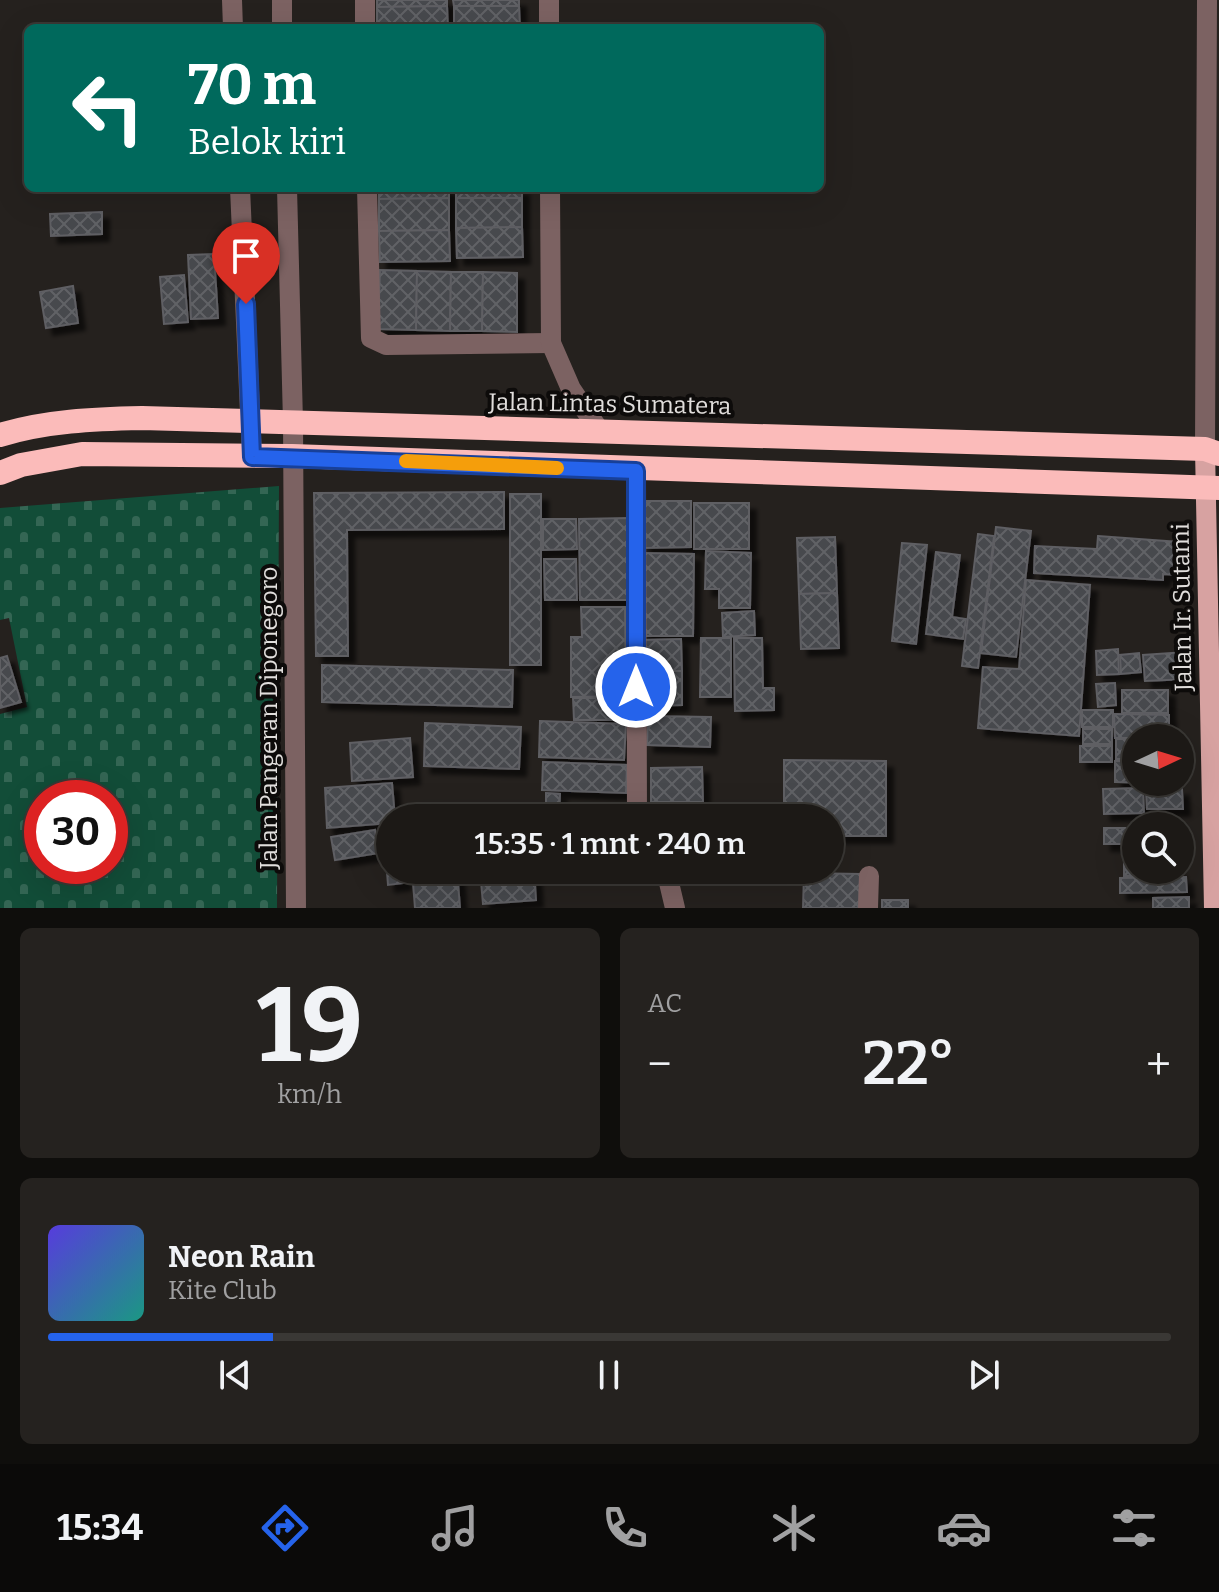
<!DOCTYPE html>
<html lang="id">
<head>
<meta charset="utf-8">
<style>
  :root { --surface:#1c1916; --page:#25221f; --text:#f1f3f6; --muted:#a0a0a1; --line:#3a3835; --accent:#2563eb }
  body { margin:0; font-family:Bitter,serif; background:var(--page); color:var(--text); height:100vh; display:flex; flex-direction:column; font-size:30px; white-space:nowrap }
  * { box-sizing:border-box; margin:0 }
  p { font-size:26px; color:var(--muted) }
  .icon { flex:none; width:44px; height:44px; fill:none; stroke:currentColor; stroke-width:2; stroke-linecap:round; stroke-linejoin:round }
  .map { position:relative; height:908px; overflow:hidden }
  .details { display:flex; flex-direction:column; gap:20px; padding:20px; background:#0f0e0c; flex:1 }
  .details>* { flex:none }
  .hud { position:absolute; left:24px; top:24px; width:800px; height:168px; border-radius:12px; box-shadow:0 8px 32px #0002,0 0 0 2px var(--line); background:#00695c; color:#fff; overflow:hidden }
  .needle { width:52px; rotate:86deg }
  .tools { position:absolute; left:1122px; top:724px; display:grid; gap:16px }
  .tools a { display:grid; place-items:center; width:72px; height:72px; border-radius:50%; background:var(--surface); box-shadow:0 8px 32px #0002,0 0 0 2px var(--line); font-size:40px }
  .speed { position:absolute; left:24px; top:780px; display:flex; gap:16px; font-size:40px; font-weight:700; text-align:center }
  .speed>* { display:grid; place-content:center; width:104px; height:104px; border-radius:50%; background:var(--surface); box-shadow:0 8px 32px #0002,0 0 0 2px var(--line); line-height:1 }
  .speed .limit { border:12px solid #d22; background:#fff; color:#111 }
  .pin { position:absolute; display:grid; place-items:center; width:68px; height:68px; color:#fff; margin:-82px -34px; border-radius:50% 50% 50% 0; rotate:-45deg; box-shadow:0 0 8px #0007 }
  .pin .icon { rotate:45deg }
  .me { position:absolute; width:88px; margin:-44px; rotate:0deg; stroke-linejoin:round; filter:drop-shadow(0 0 6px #0008) }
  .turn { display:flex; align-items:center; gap:28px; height:168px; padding:0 32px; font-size:36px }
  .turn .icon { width:104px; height:104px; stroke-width:2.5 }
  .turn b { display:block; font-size:56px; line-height:68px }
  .big { font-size:60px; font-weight:600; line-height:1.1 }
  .details .widget { flex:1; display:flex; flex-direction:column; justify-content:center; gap:12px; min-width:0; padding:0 28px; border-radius:12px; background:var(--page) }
  .details .dial { align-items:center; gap:0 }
  .dial b { font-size:104px; line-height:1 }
  .song { display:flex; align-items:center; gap:24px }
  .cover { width:96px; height:96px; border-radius:12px; background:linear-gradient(135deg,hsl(250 70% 55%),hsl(170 70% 35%)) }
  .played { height:8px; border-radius:4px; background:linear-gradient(90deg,var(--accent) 20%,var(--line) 20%) }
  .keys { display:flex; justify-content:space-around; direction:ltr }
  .heat { display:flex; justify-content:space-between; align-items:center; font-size:44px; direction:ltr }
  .details .tiles { flex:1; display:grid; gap:20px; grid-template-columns:1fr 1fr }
  .widget:last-child { grid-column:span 2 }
  .trip { position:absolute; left:376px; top:804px; width:468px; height:80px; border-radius:40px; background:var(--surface); box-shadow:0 8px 32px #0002,0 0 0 2px var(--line); font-weight:600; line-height:80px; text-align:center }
  .dock { display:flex; height:128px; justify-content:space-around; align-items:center; background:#0b0a09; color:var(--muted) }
  .dock .icon { width:56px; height:56px }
  .dock .on { color:var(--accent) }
  .dock b { font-size:36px; color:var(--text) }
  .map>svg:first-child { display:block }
</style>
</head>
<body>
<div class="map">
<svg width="1219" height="908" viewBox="0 0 1219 908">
  <defs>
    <pattern id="cemetery-stones" width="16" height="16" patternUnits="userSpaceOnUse" patternTransform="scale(2)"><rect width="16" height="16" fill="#124d38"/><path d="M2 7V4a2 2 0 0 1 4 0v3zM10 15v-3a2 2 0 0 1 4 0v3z" fill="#346654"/></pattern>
    <pattern id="building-cross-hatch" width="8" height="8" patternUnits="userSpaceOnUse" patternTransform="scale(2)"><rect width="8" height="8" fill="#47484d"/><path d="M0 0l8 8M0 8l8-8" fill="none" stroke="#616266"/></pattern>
    <filter id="shadow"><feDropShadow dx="7" dy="7" stdDeviation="2" flood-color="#0009"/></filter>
  </defs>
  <rect width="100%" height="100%" fill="#25211e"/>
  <path fill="url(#cemetery-stones)" fill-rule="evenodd" d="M 279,486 L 277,908 L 0,908 L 0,714 L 27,707 L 9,618 L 0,620 L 0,508 ZM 42,798 L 110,798 L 110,866 L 42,866 Z"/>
  <g fill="url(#building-cross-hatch)" stroke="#5e5e63" stroke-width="2" filter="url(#shadow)">
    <path d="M 377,0 L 447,0 L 447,6 L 377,7 Z"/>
    <path d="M 453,0 L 519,0 L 519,6 L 454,6 Z"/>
    <path d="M 447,6 L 448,28 L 377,28 L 377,7 Z"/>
    <path d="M 454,6 L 519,6 L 520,28 L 454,28 Z"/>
    <path d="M 379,188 L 449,188 L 449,198 L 379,199 Z"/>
    <rect x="456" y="188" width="66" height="10"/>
    <path d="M 449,198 L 449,230 L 379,231 L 379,199 Z"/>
    <path d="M 456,198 L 522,198 L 522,227 L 456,228 Z"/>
    <path d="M 102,212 L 102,234 L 51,236 L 50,214 Z"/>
    <path d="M 522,227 L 523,257 L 457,258 L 456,228 Z"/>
    <path d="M 449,230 L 450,261 L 380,262 L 379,231 Z"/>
    <path d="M 214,254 L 218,318 L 191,319 L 188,255 Z"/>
    <path d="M 380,270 L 417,271 L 416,330 L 378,329 Z"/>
    <path d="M 417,271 L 451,272 L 450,331 L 416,330 Z"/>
    <path d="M 451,272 L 483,272 L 482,331 L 450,331 Z"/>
    <path d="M 483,272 L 517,273 L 517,332 L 482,331 Z"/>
    <path d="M 184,275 L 188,322 L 164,324 L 160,277 Z"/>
    <path d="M 73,286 L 78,323 L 46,328 L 40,292 Z"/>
    <path d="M 504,492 L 504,529 L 347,530 L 348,656 L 316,656 L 314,493 Z"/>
    <rect x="510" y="494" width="31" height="171"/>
    <path d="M 643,501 L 691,501 L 691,547 L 644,548 Z"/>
    <rect x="694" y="503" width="55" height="46"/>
    <path d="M 627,518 L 629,600 L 580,600 L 579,519 Z"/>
    <path d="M 543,519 L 576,519 L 577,549 L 543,550 Z"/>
    <path d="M 996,527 L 1031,531 L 1016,657 L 981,653 Z"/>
    <path d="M 978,534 L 994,536 L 978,668 L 962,666 Z"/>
    <path d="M 1098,536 L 1179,542 L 1177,575 L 1163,574 L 1163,580 L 1034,573 L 1035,546 L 1097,549 Z"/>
    <path d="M 835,537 L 837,593 L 799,594 L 797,538 Z"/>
    <path d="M 902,543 L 927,545 L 916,644 L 892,641 Z"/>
    <path d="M 706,551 L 751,553 L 750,608 L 719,608 L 719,589 L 705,589 Z"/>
    <path d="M 936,552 L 960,555 L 952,617 L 966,619 L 963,639 L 926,634 Z"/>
    <path d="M 644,553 L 694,554 L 693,636 L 643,636 Z"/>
    <path d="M 544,559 L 576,559 L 577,600 L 545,600 Z"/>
    <path d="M 1026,580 L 1090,585 L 1079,736 L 978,728 L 983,667 L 1019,669 Z"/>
    <path d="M 837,593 L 839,648 L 801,649 L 799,594 Z"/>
    <path d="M 581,607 L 625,607 L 626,696 L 571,697 L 571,637 L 582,637 Z"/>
    <path d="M 754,611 L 755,635 L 723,637 L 722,613 Z"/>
    <path d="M 701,638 L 731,638 L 731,697 L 700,697 Z"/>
    <path d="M 734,638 L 762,638 L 763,688 L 774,688 L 774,710 L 735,711 Z"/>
    <path d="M 681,639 L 682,671 L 644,671 L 644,640 Z"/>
    <path d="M 1118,649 L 1119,674 L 1097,675 L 1096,651 Z"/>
    <path d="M 1186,652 L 1188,679 L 1145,681 L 1143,655 Z"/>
    <path d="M 1139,653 L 1141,672 L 1121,674 L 1120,655 Z"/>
    <path d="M 7,656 L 21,702 L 0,708 L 0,658 Z"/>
    <path d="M 322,665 L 513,670 L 512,707 L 322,702 Z"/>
    <path d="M 644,671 L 682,671 L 682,705 L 645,706 Z"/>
    <path d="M 1115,683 L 1116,705 L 1098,707 L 1096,684 Z"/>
    <rect x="1122" y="690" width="46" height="23"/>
    <path d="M 573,698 L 625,698 L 625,720 L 574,720 Z"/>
    <rect x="1082" y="710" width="31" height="17"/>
    <path d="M 1114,714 L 1169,715 L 1169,738 L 1115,738 Z"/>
    <path d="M 648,716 L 711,717 L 710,747 L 647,745 Z"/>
    <path d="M 540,721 L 626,724 L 624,760 L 539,757 Z"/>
    <path d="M 425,723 L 521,727 L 519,769 L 424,766 Z"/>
    <rect x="1083" y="729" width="29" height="15"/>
    <path d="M 410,738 L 413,777 L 352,781 L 350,743 Z"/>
    <rect x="1116" y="739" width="20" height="20"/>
    <rect x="1080" y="746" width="32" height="16"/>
    <path d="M 784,760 L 886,761 L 886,836 L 830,836 L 830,818 L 784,818 Z"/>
    <path d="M 1115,761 L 1136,761 L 1136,782 L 1160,783 L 1115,782 Z"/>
    <path d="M 543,762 L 627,765 L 626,793 L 542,790 Z"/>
    <path d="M 702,767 L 703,802 L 651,802 L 651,768 Z"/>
    <path d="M 392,783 L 395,818 L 390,818 L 390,823 L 327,828 L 325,788 Z"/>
    <path d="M 1143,788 L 1144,813 L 1104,814 L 1103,789 Z"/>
    <path d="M 1146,789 L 1182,789 L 1183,809 L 1147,809 Z"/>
    <path d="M 546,793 L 560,794 L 559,818 L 546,818 Z"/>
    <path d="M 704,808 L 704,818 L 646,818 L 645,810 Z"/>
    <rect x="1104" y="828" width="24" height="16"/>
    <path d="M 375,830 L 379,853 L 335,860 L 331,837 Z"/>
    <path d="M 390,844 L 390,870 L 403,870 L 404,883 L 388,885 L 385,845 Z"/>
    <path d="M 1124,859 L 1136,859 L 1136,870 L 1179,870 L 1179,876 L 1124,876 Z"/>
    <path d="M 412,870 L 457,870 L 460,908 L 415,908 Z"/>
    <path d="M 480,870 L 534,870 L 536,900 L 483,904 Z"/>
    <path d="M 804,873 L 860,874 L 859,908 L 803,908 Z"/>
    <path d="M 1186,877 L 1187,892 L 1120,893 L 1120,878 Z"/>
    <path d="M 1189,897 L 1189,908 L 1153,908 L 1153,898 Z"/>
    <rect x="882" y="900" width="26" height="8"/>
  </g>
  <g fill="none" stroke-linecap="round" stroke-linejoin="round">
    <g stroke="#7c6262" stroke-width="20">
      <path d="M 232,0 L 233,28"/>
      <path d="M 282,0 L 282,28"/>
      <path d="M 365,0 L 365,28"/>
      <path d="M 549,0 L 549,28"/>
      <path d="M 240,188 L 252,457"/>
      <path d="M 287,188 L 293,422 L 296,908"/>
      <path d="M 367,188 L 371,338 L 386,345 L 551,343"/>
      <path d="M 550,188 L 551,343 L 571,389 L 601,433"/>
      <path d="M 1205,449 L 1207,0"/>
      <path d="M 636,471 L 637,818"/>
      <path d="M 666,870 L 675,908"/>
      <path d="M 868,908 L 869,876"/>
    </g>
    <path stroke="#d7a2a1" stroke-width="20" d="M 1205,449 L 1214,908"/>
    <g stroke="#fbbbba" stroke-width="24">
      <path d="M 0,435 C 46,421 94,419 142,418 L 1205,449 L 1219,454"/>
      <path d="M 0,473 L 21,465 L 82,454 L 292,456 L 1219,488"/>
    </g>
  </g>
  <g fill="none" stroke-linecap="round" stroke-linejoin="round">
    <g stroke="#184099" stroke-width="20">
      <path id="route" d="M 246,304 L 252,457 L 636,471 L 636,687"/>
    </g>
    <use href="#route" stroke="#2563eb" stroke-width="14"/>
    <path stroke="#f59e0b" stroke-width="14" d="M 406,461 L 557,468"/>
  </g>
  <g text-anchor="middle" stroke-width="8" stroke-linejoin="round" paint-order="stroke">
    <g font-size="24" fill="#e1dedc" stroke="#0d0b0a">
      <text transform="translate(610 404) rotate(1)" y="8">Jalan Lintas Sumatera</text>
      <text transform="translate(1182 607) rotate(-91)" y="8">Jalan Ir. Sutami</text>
      <text transform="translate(269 718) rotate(-90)" y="8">Jalan Pangeran Diponegoro</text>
    </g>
  </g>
</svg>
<div class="tools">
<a><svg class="needle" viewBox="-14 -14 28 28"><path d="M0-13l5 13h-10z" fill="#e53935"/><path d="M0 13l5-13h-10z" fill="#a0a0a1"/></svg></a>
<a><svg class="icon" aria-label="search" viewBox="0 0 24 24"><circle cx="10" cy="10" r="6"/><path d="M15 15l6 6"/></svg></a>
</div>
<div class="speed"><div class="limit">30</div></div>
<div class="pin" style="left:246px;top:304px;background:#d93025"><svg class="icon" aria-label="arrive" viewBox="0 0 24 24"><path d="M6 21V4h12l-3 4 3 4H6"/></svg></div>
<svg class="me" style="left:636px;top:687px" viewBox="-20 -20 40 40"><circle r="17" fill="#2563eb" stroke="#fff" stroke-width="3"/><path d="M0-11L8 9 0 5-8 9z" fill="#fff"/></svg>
<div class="trip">15:35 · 1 mnt · 240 m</div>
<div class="hud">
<div class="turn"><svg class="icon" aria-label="left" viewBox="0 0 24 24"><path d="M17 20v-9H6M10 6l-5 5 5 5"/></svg><div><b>70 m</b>Belok kiri</div></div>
</div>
</div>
<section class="details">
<div class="tiles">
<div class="widget dial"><b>19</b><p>km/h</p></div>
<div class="widget"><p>AC</p>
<div class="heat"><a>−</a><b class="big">22°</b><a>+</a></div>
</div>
<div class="widget">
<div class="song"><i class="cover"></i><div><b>Neon Rain</b><p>Kite Club</p></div></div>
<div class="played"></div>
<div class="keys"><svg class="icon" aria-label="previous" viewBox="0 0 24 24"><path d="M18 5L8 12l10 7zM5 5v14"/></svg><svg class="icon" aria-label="pause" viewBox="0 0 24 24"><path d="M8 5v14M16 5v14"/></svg><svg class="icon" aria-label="next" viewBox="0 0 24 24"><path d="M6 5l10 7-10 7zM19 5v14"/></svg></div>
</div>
</div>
</section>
<nav class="dock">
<b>15:34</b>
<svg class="icon on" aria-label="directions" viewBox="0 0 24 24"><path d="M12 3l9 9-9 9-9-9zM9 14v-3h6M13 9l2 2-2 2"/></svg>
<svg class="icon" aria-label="music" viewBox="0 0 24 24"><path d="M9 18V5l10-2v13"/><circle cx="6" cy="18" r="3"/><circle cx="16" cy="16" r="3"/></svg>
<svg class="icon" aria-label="phone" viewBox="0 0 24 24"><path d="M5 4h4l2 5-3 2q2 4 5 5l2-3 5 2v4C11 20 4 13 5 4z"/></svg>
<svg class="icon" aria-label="climate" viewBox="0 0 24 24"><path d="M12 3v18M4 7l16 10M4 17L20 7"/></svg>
<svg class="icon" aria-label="car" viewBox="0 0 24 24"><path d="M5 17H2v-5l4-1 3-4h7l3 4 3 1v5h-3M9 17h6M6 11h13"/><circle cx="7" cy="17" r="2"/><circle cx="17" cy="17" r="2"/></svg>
<svg class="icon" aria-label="filters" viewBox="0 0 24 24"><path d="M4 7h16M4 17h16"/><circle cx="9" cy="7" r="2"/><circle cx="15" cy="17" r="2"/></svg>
</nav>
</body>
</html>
